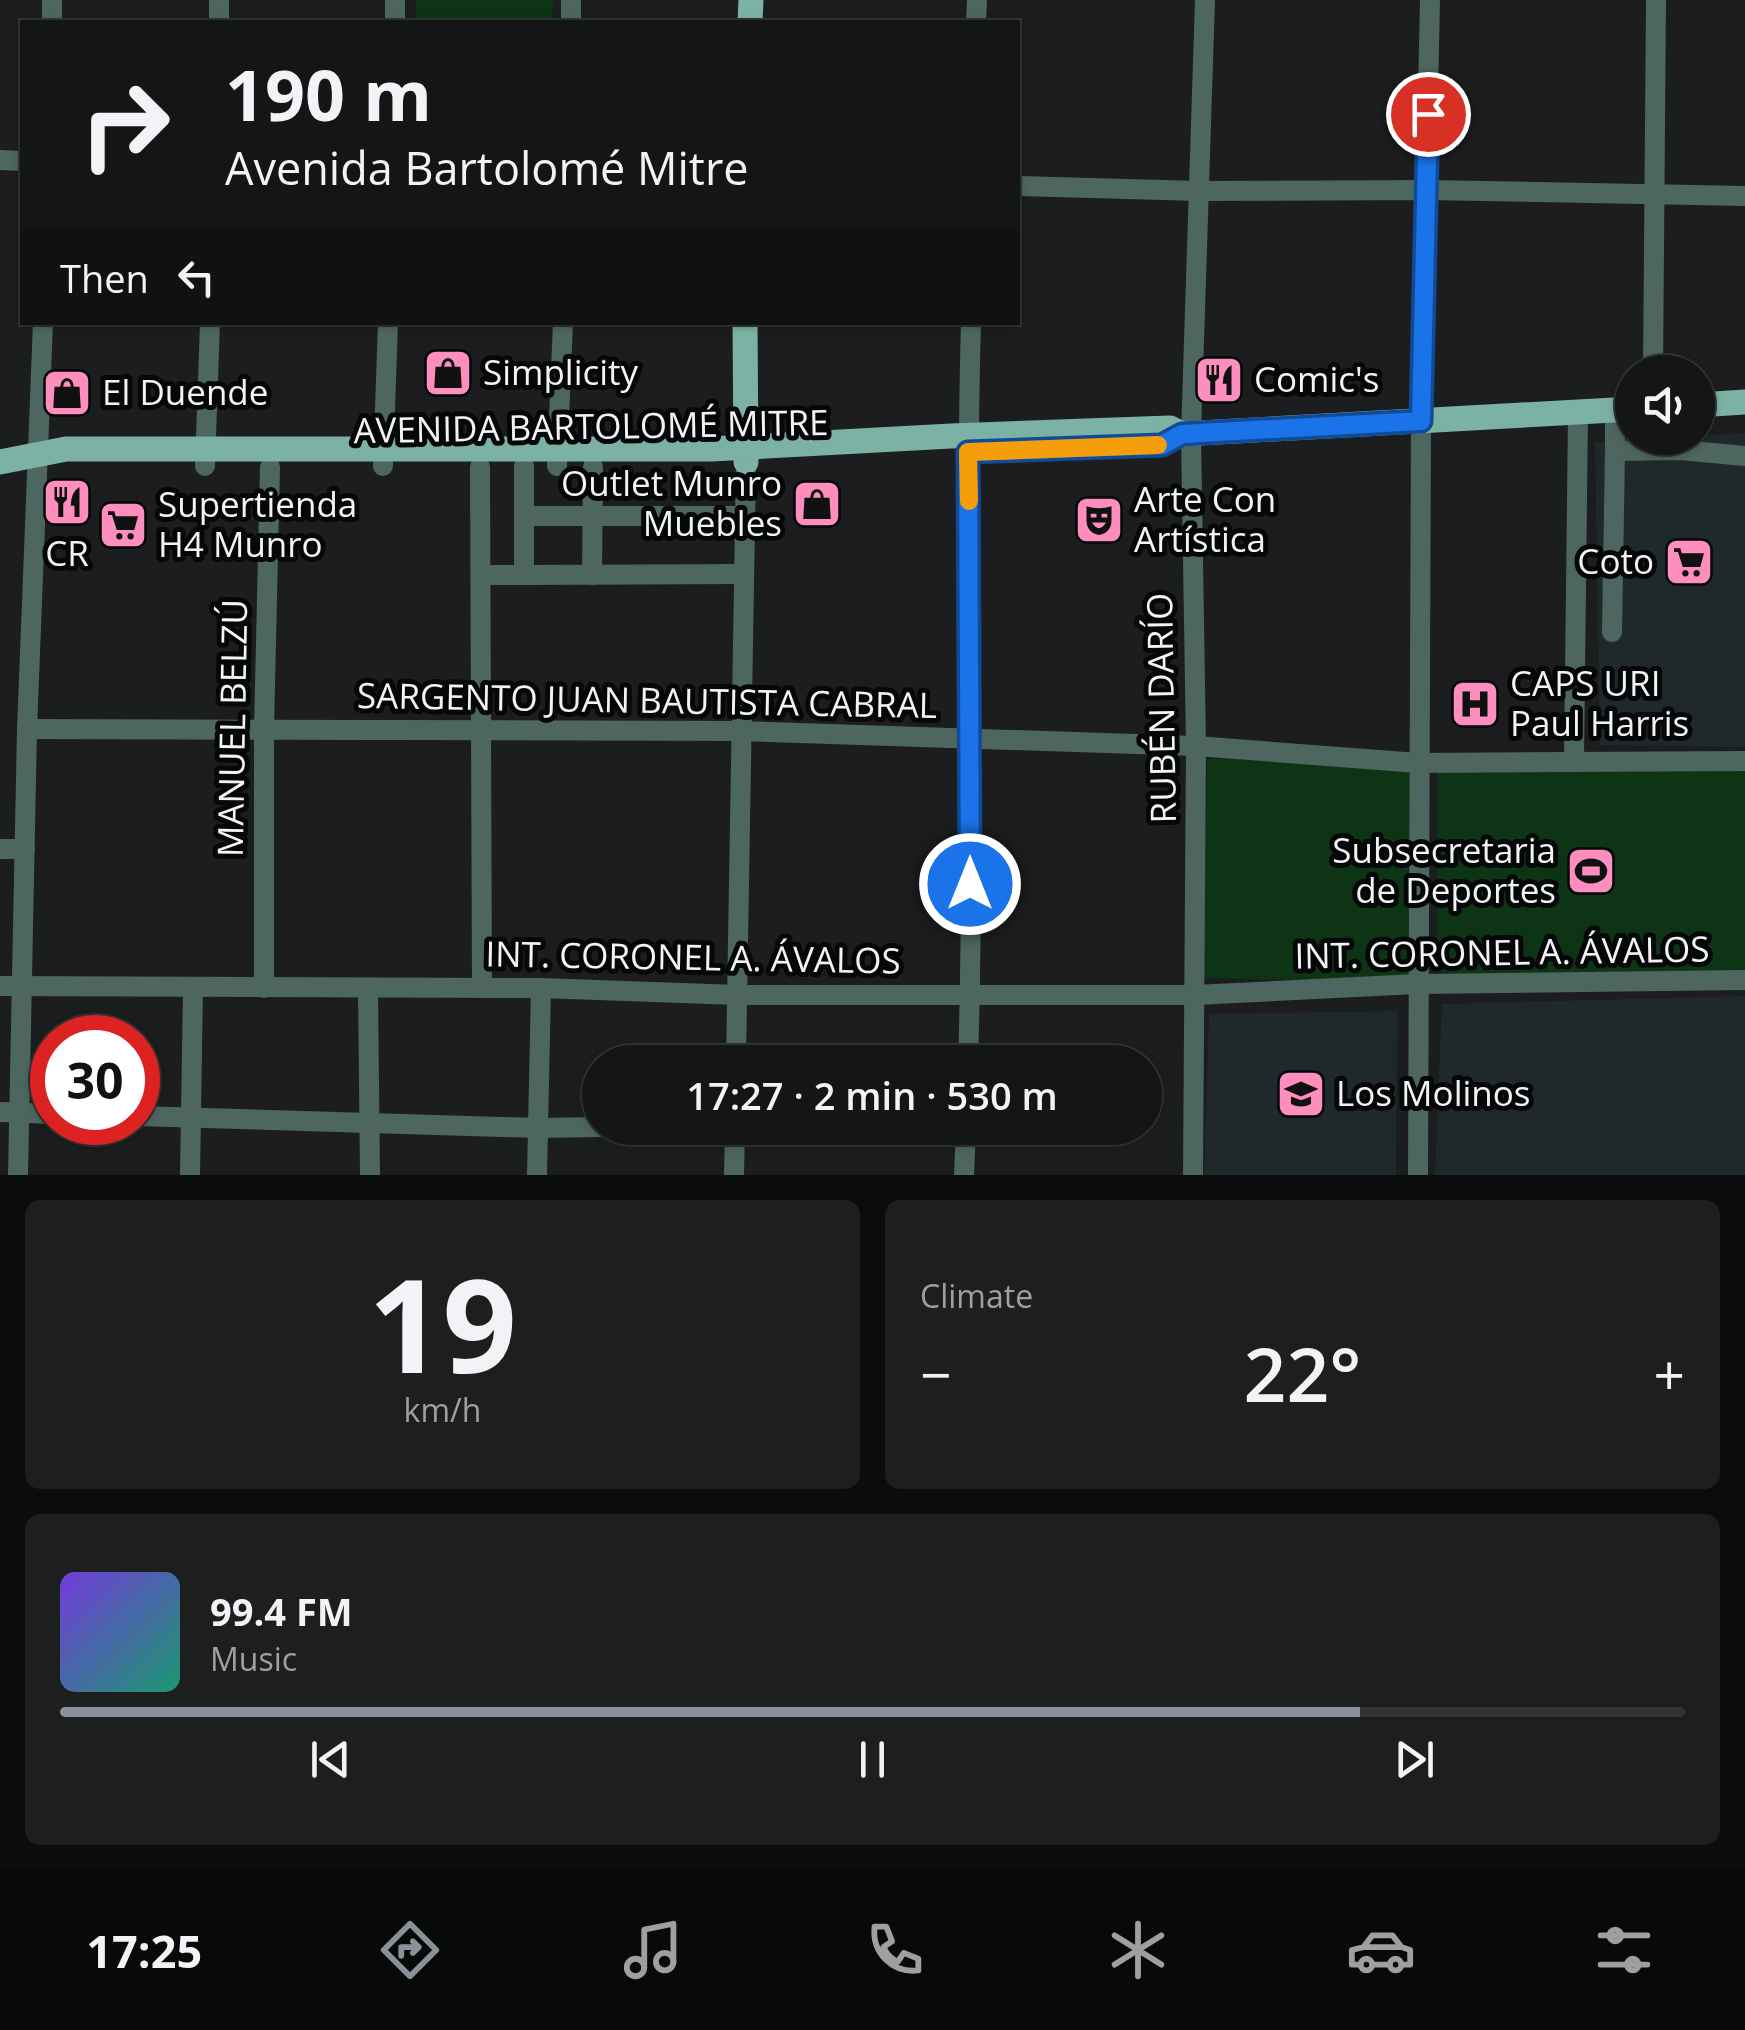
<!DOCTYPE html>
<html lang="en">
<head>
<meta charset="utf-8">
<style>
  :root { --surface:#141616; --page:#1d1f1f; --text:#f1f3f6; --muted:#9d9fa1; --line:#333535; --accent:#8c9099 }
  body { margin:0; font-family:"Open Sans",sans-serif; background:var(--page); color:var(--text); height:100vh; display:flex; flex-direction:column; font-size:38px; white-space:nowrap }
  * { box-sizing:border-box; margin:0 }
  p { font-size:32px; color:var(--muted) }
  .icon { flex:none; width:55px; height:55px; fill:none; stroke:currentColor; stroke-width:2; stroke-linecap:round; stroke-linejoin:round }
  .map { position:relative; height:1175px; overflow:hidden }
  .sheet { display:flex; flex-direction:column; gap:25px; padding:25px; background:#0b0c0c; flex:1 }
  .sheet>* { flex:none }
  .guide { position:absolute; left:20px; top:20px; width:1000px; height:305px; border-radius:0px; box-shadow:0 2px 8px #0004,0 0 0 2px var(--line); background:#141616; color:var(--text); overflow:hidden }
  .tools { position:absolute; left:1615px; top:355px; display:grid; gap:20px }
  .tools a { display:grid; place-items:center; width:100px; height:100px; border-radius:50%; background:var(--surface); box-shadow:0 2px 8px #0004,0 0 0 2px var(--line); font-size:50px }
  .speed { position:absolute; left:30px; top:1015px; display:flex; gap:20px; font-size:50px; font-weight:700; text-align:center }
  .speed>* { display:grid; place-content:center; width:130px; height:130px; border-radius:50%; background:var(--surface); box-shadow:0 2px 8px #0004,0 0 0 2px var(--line); line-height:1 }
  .speed .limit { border:15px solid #d22; background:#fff; color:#111 }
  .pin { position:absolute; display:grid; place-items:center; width:85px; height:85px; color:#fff; margin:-42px; border:5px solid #fff; border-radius:50%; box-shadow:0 2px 10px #0007 }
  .me { position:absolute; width:110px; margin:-55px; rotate:0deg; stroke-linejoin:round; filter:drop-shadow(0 0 8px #0008) }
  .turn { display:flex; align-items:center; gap:35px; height:210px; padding:0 40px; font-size:45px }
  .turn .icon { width:130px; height:130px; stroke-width:2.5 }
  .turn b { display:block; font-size:70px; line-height:85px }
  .then { display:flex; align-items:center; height:95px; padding:0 40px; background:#0003; gap:20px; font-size:38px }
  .big { font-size:75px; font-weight:600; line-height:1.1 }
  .sheet .card { flex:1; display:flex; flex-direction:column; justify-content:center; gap:15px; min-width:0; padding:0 35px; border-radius:15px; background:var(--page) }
  .sheet .dial { align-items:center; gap:0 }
  .dial b { font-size:130px; line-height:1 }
  .song { display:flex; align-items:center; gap:30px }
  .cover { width:120px; height:120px; border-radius:15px; background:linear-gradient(135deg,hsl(260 70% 55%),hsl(160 70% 35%)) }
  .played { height:10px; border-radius:5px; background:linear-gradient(90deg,var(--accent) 80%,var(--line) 80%) }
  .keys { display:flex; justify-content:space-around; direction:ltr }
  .heat { display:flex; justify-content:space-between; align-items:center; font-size:55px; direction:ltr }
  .sheet .tiles { flex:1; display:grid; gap:25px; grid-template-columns:1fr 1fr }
  .card:last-child { grid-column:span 2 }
  .trip { position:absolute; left:582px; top:1045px; width:580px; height:100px; border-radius:50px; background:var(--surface); box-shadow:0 2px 8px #0004,0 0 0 2px var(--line); font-weight:600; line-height:100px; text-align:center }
  .tab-bar { display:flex; height:160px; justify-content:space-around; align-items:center; background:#080909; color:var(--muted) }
  .tab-bar .icon { width:70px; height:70px }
  .tab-bar .on { color:var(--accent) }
  .tab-bar b { font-size:45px; color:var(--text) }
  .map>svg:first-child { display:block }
</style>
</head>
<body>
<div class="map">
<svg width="1745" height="1175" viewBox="0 0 1745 1175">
  <rect width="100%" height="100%" fill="#1b1d1e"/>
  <g fill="#1f292b">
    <path d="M 1745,433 L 1745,747 L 1600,745 L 1595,442 Z"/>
    <path d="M 1745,996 L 1745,1175 L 1435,1175 L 1442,1004 Z"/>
    <path d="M 1397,1011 L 1396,1175 L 1204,1175 L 1209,1014 Z"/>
  </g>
  <g fill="#0d3515">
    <path d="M 416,0 L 553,0 L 552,22 L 416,22 Z"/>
    <path d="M 1207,759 L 1415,762 L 1411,982 L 1203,978 Z"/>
    <path d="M 1438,766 L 1745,769 L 1745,991 L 1437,972 Z"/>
  </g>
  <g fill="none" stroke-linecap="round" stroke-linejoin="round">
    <g stroke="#4d6760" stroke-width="20">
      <path d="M 395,0 L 395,22"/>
      <path d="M 52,22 L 52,0"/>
      <path d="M 219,22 L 219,0"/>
      <path d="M 571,22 L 571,0"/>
      <path d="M 976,22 L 977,0"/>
      <path d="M 0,160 L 22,161"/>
      <path d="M 1018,186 L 1199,191 L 1427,190 L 1745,196"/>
      <path d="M 1653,372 L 1656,0"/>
      <path d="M 1615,411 L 1615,451"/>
      <path d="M 205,466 L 210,322"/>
      <path d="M 383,466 L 388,322"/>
      <path d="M 524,466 L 524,575 L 744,574"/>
      <path d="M 557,466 L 563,322"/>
      <path d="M 480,467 L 482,988"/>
      <path d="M 524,516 L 745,516"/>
      <path d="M 481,575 L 524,575"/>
      <path d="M 592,575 L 593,467"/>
      <path d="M 1612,632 L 1615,451 L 1680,450 L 1745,456"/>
      <path d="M 27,729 L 740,731 L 1196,746 L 1418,763 L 1745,761"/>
      <path d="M 1574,761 L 1578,413"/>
      <path d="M 0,849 L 25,849"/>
      <path d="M 0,986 L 541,988 L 738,995 L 1195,995 L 1417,984 L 1745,980"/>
      <path d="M 264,988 L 264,730 L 270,467"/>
      <path d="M 368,989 L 370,1175"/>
      <path d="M 736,1062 L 746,464"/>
      <path d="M 968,1062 C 976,816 964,569 971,322"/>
      <path d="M 0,1112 L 52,1114"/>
      <path d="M 138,1116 L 538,1128 L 600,1127"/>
      <path d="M 18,1175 L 27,729 L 43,322"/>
      <path d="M 190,1175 L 193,988"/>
      <path d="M 537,1175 L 541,988"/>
      <path d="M 734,1175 L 735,1128"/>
      <path d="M 964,1175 L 966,1128"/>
      <path d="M 1193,1175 L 1196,746 L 1191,434 L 1205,0"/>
      <path d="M 1418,1175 L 1421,421 L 1430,0"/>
    </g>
    <g stroke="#7bb2a4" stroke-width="25">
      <path d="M 750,22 L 751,0"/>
      <path d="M 745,322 L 746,462"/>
      <path d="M 1698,405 L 1745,402"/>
      <path d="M 0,462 L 66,449 L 711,449 L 951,436 L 1170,428 L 1182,434 L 1632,409"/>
    </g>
  </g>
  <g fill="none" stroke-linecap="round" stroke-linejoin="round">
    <g stroke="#114b97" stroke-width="25">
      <path id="route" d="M 970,884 L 968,452 L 1162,445 L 1182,434 L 1421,421 L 1428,114"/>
    </g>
    <use href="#route" stroke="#1a73e8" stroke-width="18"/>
    <path stroke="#f59e0b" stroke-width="18" d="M 969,501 L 968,452 L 1158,445"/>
  </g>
  <defs>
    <g id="shop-square" transform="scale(2.5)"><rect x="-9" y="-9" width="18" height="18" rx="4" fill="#fd8ebe" stroke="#060708"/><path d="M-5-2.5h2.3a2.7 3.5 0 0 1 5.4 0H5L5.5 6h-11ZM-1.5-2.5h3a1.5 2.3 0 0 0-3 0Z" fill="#111"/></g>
    <g id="restaurant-square" transform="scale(2.5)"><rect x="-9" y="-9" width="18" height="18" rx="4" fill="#fd8ebe" stroke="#060708"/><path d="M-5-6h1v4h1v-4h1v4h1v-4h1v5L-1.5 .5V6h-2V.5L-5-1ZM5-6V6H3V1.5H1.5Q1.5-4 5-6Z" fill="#111"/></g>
    <g id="theatre-square" transform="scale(2.5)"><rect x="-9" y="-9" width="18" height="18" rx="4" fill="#fd8ebe" stroke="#060708"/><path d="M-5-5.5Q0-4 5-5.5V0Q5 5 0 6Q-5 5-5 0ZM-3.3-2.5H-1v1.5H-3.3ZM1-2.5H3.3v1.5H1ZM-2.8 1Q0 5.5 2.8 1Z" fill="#111"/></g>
    <g id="supermarket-square" transform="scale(2.5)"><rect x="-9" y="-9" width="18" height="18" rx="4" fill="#fd8ebe" stroke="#060708"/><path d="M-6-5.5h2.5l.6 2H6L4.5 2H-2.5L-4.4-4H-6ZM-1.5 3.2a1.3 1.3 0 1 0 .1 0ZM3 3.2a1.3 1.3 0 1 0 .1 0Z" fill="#111"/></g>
    <g id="hospital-square" transform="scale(2.5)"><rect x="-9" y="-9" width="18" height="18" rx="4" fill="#fd8ebe" stroke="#060708"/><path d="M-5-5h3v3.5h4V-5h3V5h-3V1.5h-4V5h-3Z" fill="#111"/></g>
    <g id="stadium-square" transform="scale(2.5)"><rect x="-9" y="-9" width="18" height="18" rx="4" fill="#fd8ebe" stroke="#060708"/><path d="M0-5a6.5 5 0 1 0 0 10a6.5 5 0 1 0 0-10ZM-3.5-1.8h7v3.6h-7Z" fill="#111"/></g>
    <g id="school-square" transform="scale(2.5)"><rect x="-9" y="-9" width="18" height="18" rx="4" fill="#fd8ebe" stroke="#060708"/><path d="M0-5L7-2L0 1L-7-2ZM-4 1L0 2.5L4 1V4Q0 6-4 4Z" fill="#111"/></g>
  </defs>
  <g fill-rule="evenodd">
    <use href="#shop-square" x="448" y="373"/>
    <use href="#restaurant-square" x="1219" y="380"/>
    <use href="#shop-square" x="67" y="393"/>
    <use href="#restaurant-square" x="67" y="502"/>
    <use href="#shop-square" x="817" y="504"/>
    <use href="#theatre-square" x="1099" y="520"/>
    <use href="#supermarket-square" x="123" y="525"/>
    <use href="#supermarket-square" x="1689" y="562"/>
    <use href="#hospital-square" x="1475" y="704"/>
    <use href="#stadium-square" x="1591" y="871"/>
    <use href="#school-square" x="1301" y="1094"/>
  </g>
  <g text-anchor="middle" stroke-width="10" stroke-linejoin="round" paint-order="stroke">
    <g font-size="35" fill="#f1f3f4" stroke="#060708" text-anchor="start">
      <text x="483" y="385">Simplicity</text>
      <text x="1254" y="392">Comic's</text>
      <text x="102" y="405">El Duende</text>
      <text x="782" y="496" text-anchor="end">Outlet Munro<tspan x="782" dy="40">Muebles</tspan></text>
      <text x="1134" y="512">Arte Con<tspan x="1134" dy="40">Artística</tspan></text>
      <text x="158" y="517">Supertienda<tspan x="158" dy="40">H4 Munro</tspan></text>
      <text x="67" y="566" text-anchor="middle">CR</text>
      <text x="1654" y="574" text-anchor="end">Coto</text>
      <text x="1510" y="696">CAPS URI<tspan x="1510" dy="40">Paul Harris</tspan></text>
      <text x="1556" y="863" text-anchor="end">Subsecretaria<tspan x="1556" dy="40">de Deportes</tspan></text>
      <text x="1336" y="1106">Los Molinos</text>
    </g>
    <g font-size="35" fill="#f1f3f4" stroke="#060708">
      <text transform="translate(591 427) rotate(-1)" y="12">AVENIDA BARTOLOMÉ MITRE</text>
      <text transform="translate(647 701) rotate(1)" y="12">SARGENTO JUAN BAUTISTA CABRAL</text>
      <text transform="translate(1162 708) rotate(-91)" y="12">RUBÉN DARÍO</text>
      <text transform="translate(233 728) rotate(-89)" y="12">MANUEL BELZÚ</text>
      <text transform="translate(1502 953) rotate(-1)" y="12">INT. CORONEL A. ÁVALOS</text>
      <text transform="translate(693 958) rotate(1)" y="12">INT. CORONEL A. ÁVALOS</text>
    </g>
  </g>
</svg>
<div class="tools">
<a><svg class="icon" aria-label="sound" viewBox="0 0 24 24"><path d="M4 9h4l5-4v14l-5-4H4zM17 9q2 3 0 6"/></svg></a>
</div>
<div class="speed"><div class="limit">30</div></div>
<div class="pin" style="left:1428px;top:114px;background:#d93025"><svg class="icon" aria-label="arrive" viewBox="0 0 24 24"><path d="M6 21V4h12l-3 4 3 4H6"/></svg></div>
<svg class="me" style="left:970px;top:884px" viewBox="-20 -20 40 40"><circle r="17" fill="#1a73e8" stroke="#fff" stroke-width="3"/><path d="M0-11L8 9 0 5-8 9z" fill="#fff"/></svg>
<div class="trip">17:27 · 2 min · 530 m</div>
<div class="guide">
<div class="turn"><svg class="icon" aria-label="right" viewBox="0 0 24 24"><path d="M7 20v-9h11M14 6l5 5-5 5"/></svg><div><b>190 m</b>Avenida Bartolomé Mitre</div></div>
<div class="then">Then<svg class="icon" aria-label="left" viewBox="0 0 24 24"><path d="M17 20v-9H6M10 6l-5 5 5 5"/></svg></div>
</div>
</div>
<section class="sheet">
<div class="tiles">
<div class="card dial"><b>19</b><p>km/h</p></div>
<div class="card"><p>Climate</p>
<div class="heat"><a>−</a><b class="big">22°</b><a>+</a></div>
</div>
<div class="card">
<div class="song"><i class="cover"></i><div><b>99.4 FM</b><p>Music</p></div></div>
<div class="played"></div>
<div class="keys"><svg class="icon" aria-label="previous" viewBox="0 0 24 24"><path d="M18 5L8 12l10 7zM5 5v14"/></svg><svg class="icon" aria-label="pause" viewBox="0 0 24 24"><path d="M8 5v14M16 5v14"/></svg><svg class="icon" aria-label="next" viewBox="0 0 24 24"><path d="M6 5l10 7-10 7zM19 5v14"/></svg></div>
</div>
</div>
</section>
<nav class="tab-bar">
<b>17:25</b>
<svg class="icon on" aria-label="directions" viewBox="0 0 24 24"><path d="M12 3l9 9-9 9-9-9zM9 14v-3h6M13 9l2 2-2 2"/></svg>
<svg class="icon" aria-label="music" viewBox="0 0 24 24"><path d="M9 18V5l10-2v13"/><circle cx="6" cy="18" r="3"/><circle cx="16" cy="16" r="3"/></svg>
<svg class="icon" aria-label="phone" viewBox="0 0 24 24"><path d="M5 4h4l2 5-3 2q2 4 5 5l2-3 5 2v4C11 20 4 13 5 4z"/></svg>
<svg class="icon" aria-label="climate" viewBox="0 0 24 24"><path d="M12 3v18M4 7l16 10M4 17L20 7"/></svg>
<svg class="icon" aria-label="car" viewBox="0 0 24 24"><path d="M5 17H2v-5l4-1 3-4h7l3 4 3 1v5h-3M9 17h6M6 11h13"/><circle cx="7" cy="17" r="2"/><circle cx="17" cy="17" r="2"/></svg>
<svg class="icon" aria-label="filters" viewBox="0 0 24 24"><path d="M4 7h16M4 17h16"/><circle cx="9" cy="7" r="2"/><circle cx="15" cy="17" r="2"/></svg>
</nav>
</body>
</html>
